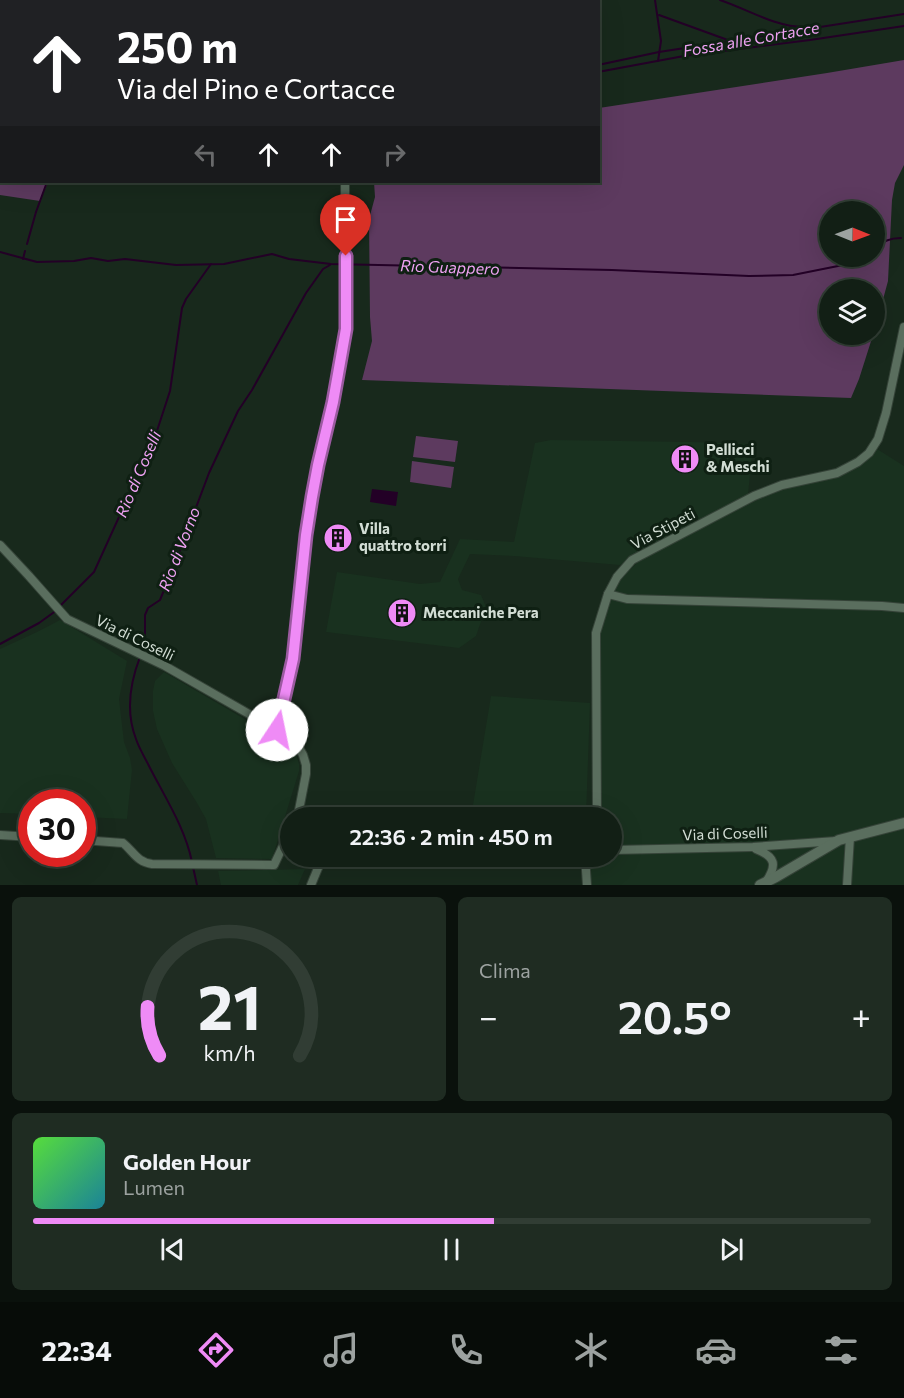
<!DOCTYPE html>
<html lang="it">
<head>
<meta charset="utf-8">
<style>
  :root { --surface:#121f15; --page:#1f2c22; --text:#f1f3f6; --muted:#9ca2a0; --line:#313d34; --accent:#ef8bf6 }
  body { margin:0; font-family:Commissioner,sans-serif; background:var(--page); color:var(--text); height:100vh; display:flex; flex-direction:column; font-size:22px; white-space:nowrap }
  * { box-sizing:border-box; margin:0 }
  p { font-size:20px; color:var(--muted) }
  .icon { flex:none; width:33px; height:33px; fill:none; stroke:currentColor; stroke-width:2; stroke-linecap:round; stroke-linejoin:round }
  .map { position:relative; height:885px; overflow:hidden }
  .details { display:flex; flex-direction:column; gap:12px; padding:12px; background:#0a110c; flex:1 }
  .details>* { flex:none }
  .banner { position:absolute; left:0px; top:0px; width:600px; height:183px; box-shadow:0 6px 24px #0002,0 0 0 2px var(--line); background:#202124; color:#fff; overflow:hidden }
  .needle { width:39px; rotate:91deg }
  .buttons { position:absolute; left:819px; top:201px; display:grid; gap:12px }
  .buttons a { display:grid; place-items:center; width:66px; height:66px; border-radius:50%; background:var(--surface); box-shadow:0 6px 24px #0002,0 0 0 2px var(--line); font-size:30px }
  .speed { position:absolute; left:18px; top:789px; display:flex; gap:12px; font-size:30px; font-weight:700; text-align:center }
  .speed>* { display:grid; place-content:center; width:78px; height:78px; border-radius:50%; background:var(--surface); box-shadow:0 6px 24px #0002,0 0 0 2px var(--line); line-height:1 }
  .speed .limit { border:9px solid #d22; background:#fff; color:#111 }
  .pin { position:absolute; display:grid; place-items:center; width:51px; height:51px; color:#fff; margin:-62px -26px; border-radius:50% 50% 50% 0; rotate:-45deg; box-shadow:0 0 6px #0007 }
  .pin .icon { rotate:45deg }
  .me { position:absolute; width:66px; margin:-33px; rotate:11deg; stroke-linejoin:round; filter:drop-shadow(0 0 4px #0008) }
  .turn { display:flex; align-items:center; gap:21px; height:126px; padding:0 18px; font-size:27px }
  .turn .icon { width:78px; height:78px; stroke-width:2.5 }
  .turn b { display:block; font-size:42px; line-height:51px }
  .lanes { display:flex; align-items:center; height:57px; padding:0 18px; background:#0003; justify-content:center; gap:30px; direction:ltr }
  .lanes .off { opacity:.35 }
  .big { font-size:45px; font-weight:600; line-height:1.1 }
  .details .card { flex:1; display:flex; flex-direction:column; justify-content:center; gap:9px; min-width:0; padding:0 21px; border-radius:9px; background:var(--page) }
  .details .dial { align-items:center; gap:0 }
  .dial svg { height:156px; overflow:visible; fill:none; stroke:var(--line); stroke-width:7; stroke-linecap:round; text-anchor:middle }
  .dial text { fill:var(--text); stroke:none }
  .song { display:flex; align-items:center; gap:18px }
  .cover { width:72px; height:72px; border-radius:9px; background:linear-gradient(135deg,hsl(110 70% 55%),hsl(190 70% 35%)) }
  .played { height:6px; border-radius:3px; background:linear-gradient(90deg,var(--accent) 55%,var(--line) 55%) }
  .keys { display:flex; justify-content:space-around; direction:ltr }
  .heat { display:flex; justify-content:space-between; align-items:center; font-size:33px; direction:ltr }
  .details .tiles { flex:1; display:grid; gap:12px; grid-template-columns:1fr 1fr }
  .card:last-child { grid-column:span 2 }
  .trip { position:absolute; left:280px; top:807px; width:342px; height:60px; border-radius:30px; background:var(--surface); box-shadow:0 6px 24px #0002,0 0 0 2px var(--line); font-weight:600; line-height:60px; text-align:center }
  .menu { display:flex; height:96px; justify-content:space-around; align-items:center; background:#070c08; color:var(--muted) }
  .menu .icon { width:42px; height:42px }
  .menu .current { color:var(--accent) }
  .menu b { font-size:27px; color:var(--text) }
  .map>svg:first-child { display:block }
</style>
</head>
<body>
<div class="map">
<svg width="904" height="885" viewBox="0 0 904 885">
  <rect width="100%" height="100%" fill="#18291c"/>
  <g fill="#19311f">
    <path d="M 551,440 L 692,442 L 753,444 L 748,495 L 620,565 L 514,556 L 470,554 L 458,579 L 462,590 L 481,595 L 486,607 L 476,636 L 459,648 L 326,632 L 337,572 L 420,584 L 440,582 L 460,539 L 514,542 L 535,443 Z"/>
    <path d="M 877,449 L 904,466 L 904,885 L 592,885 L 590,875 L 590,859 L 601,857 L 612,856 L 612,818 L 601,817 L 599,632 L 610,601 L 620,579 L 638,562 L 662,548 L 771,493 L 839,474 L 858,467 L 867,460 Z"/>
    <path d="M 60,620 L 127,661 L 119,699 L 124,742 L 130,758 L 132,770 L 127,819 L 83,817 L 82,802 L 32,802 L 31,814 L 0,813 L 0,649 L 37,632 Z"/>
    <path d="M 164,672 L 289,745 L 296,754 L 299,764 L 299,771 L 272,859 L 216,858 L 206,819 L 197,803 L 172,763 L 157,729 L 153,711 L 153,691 L 155,681 Z"/>
    <path d="M 491,696 L 590,703 L 586,817 L 471,817 Z"/>
    <path d="M 305,869 L 298,885 L 221,885 L 218,871 Z"/>
  </g>
  <g fill="#5d3a5f" fill-rule="evenodd">
    <path d="M 904,60 L 904,165 L 895,183 L 892,200 L 888,281 L 875,329 L 874,290 L 830,290 L 830,334 L 873,335 L 859,379 L 851,398 L 362,380 L 372,341 L 370,317 L 369,219 L 375,197 L 374,182 L 598,182 L 599,108 L 827,73 ZM 830,212 L 874,212 L 874,256 L 830,256 Z"/>
    <path d="M 0,133 L 2,134 L 2,182 L 48,182 L 40,201 L 0,195 Z"/>
    <path d="M 416,436 L 458,441 L 455,462 L 413,457 Z"/>
    <path d="M 412,461 L 454,467 L 451,488 L 410,482 Z"/>
  </g>
  <path fill="#230026" d="M 372,489 L 398,492 L 396,506 L 370,502 Z"/>
  <g fill="none" stroke-linecap="round" stroke-linejoin="round">
    <g stroke="#230026" stroke-width="2">
      <path d="M 329,0 L 330,2"/>
      <path d="M 655,0 L 661,41 L 658,61"/>
      <path d="M 720,0 C 747,9 775,27 804,27"/>
      <path d="M 0,13 L 2,14"/>
      <path d="M 659,15 L 747,47"/>
      <path d="M 598,65 L 659,52 L 904,14"/>
      <path d="M 598,72 L 684,56 L 810,40 L 904,26"/>
      <path d="M 27,244 L 36,212 L 47,182"/>
      <path d="M 874,249 C 883,241 890,238 901,238"/>
      <path d="M 0,252 L 37,262 L 74,261 L 91,258 L 108,261 L 125,259 L 176,265 L 224,264 L 272,254 L 289,259 L 331,264 L 612,270 L 749,276 L 793,275 L 853,263 L 865,256"/>
      <path d="M 23,259 L 25,251"/>
      <path d="M 60,606 L 94,572 L 154,440 L 170,391 L 182,308 L 186,299 L 211,264"/>
      <path d="M 0,644 L 39,623 L 57,610"/>
      <path d="M 143,652 L 145,647 L 145,615 L 148,608 L 160,600 L 177,558 L 209,473 L 238,411 L 252,390 L 306,293 L 323,269 L 330,265"/>
      <path d="M 140,657 C 130,683 126,713 136,739 C 139,748 144,756 148,764 C 164,796 185,827 192,862"/>
      <path d="M 193,867 L 197,885"/>
    </g>
    <g stroke="#354338" stroke-width="10">
      <g id="minor">
        <path d="M 335,0 L 336,2"/>
        <path d="M 0,545 L 29,576 L 67,619 L 165,666 L 277,730 L 297,744 L 303,755 L 306,765 L 306,774 L 299,810 L 302,818"/>
        <path d="M 608,594 L 627,599 L 882,606 L 904,608"/>
        <path d="M 277,730 L 293,659 L 306,535 L 312,497 L 318,465 L 334,402 L 346,329 L 345,182"/>
        <path d="M 597,818 L 596,633 L 608,594 L 617,577 L 632,560 L 754,496 L 782,485 L 837,473 L 858,462 L 869,453 L 878,439 L 886,413 L 904,327"/>
        <path d="M 0,835 L 32,837"/>
        <path d="M 82,840 L 123,843 C 134,852 137,862 152,864 L 274,865 L 291,829"/>
        <path d="M 756,849 C 776,857 777,865 766,882"/>
        <path d="M 612,850 L 753,847 L 836,841"/>
        <path d="M 585,856 L 587,885"/>
        <path d="M 311,885 L 323,856"/>
        <path d="M 847,885 L 850,837"/>
      </g>
    </g>
    <g stroke="#354338" stroke-width="12">
      <path id="tertiary" d="M 760,885 L 776,877 L 839,840 L 904,823"/>
    </g>
    <use href="#minor" stroke="#5a6e5e" stroke-width="8"/>
    <use href="#tertiary" stroke="#5a6e5e" stroke-width="10"/>
  </g>
  <g fill="none" stroke-linecap="round" stroke-linejoin="round">
    <g stroke="#9b5aa0" stroke-width="15">
      <path id="route" d="M 277,730 L 293,659 L 306,535 L 312,497 L 318,465 L 333,402 L 346,329 L 346,256"/>
    </g>
    <use href="#route" stroke="#ef8bf6" stroke-width="10"/>
  </g>
  <defs>
    <g id="building-disc" transform="scale(1.5)"><circle r="9.5" fill="#ef8bf6" stroke="#0f2013"/><path d="M-4-6H4V6H1V3H-1V6H-4ZM-2.5-4.3h1.7v1.8h-1.7ZM.8-4.3h1.7v1.8H.8ZM-2.5-1h1.7V.8h-1.7ZM.8-1h1.7V.8H.8Z" fill="#111"/></g>
  </defs>
  <g fill-rule="evenodd">
    <use href="#building-disc" x="685" y="459"/>
    <use href="#building-disc" x="338" y="538"/>
    <use href="#building-disc" x="402" y="613"/>
  </g>
  <g text-anchor="middle" stroke-width="6" stroke-linejoin="round" paint-order="stroke">
    <g font-size="15" font-weight="bold" fill="#d2ddd4" stroke="#0f2013" text-anchor="start">
      <text x="706" y="455">Pellicci<tspan x="706" dy="17">&amp; Meschi</tspan></text>
      <text x="359" y="534">Villa<tspan x="359" dy="17">quattro torri</tspan></text>
      <text x="423" y="618">Meccaniche Pera</text>
    </g>
    <g font-size="15" fill="#d2ddd4" stroke="#0f2013">
      <text transform="translate(663 529) rotate(-28)" y="5">Via Stipeti</text>
      <text transform="translate(135 638) rotate(26)" y="5">Via di Coselli</text>
      <text transform="translate(725 834) rotate(-2)" y="5">Via di Coselli</text>
    </g>
    <g font-size="16" font-style="italic" fill="#efa2f3" stroke="#0f2013">
      <text transform="translate(751 39) rotate(-10)" y="6">Fossa alle Cortacce</text>
      <text transform="translate(450 267) rotate(2)" y="6">Rio Guappero</text>
      <text transform="translate(138 474) rotate(-67)" y="6">Rio di Coselli</text>
      <text transform="translate(179 549) rotate(-69)" y="6">Rio di Vorno</text>
    </g>
  </g>
</svg>
<div class="buttons">
<a><svg class="needle" viewBox="-14 -14 28 28"><path d="M0-13l5 13h-10z" fill="#e53935"/><path d="M0 13l5-13h-10z" fill="#9ca2a0"/></svg></a>
<a><svg class="icon" aria-label="layers" viewBox="0 0 24 24"><path d="M12 4l9 5-9 5-9-5zM3 14l9 5 9-5"/></svg></a>
</div>
<div class="speed"><div class="limit">30</div></div>
<div class="pin" style="left:346px;top:256px;background:#d93025"><svg class="icon" aria-label="arrive" viewBox="0 0 24 24"><path d="M6 21V4h12l-3 4 3 4H6"/></svg></div>
<svg class="me" style="left:277px;top:730px" viewBox="-20 -20 40 40"><circle r="19" fill="#fff"/><path d="M0-13L10 11 0 6-10 11z" fill="#ef8bf6"/></svg>
<div class="trip">22:36 · 2 min · 450 m</div>
<div class="banner">
<div class="turn"><svg class="icon" aria-label="ahead" viewBox="0 0 24 24"><path d="M12 20V5M6 11l6-6 6 6"/></svg><div><b>250 m</b>Via del Pino e Cortacce</div></div>
<div class="lanes"><svg class="icon off" aria-label="left" viewBox="0 0 24 24"><path d="M17 20v-9H6M10 6l-5 5 5 5"/></svg><svg class="icon" aria-label="ahead" viewBox="0 0 24 24"><path d="M12 20V5M6 11l6-6 6 6"/></svg><svg class="icon" aria-label="ahead" viewBox="0 0 24 24"><path d="M12 20V5M6 11l6-6 6 6"/></svg><svg class="icon off" aria-label="right" viewBox="0 0 24 24"><path d="M7 20v-9h11M14 6l5 5-5 5"/></svg></div>
</div>
</div>
<section class="details">
<div class="tiles">
<div class="card dial"><svg viewBox="0 0 100 80">
<path d="M14 69A42 42 0 1 1 86 69"/>
<path d="M14 69A42 42 0 0 1 8 44" stroke="#ef8bf6"/>
<text x="50" y="56" font-size="32" font-weight="700">21</text>
<text x="50" y="72" font-size="11">km/h</text>
</svg></div>
<div class="card"><p>Clima</p>
<div class="heat"><a>−</a><b class="big">20.5°</b><a>+</a></div>
</div>
<div class="card">
<div class="song"><i class="cover"></i><div><b>Golden Hour</b><p>Lumen</p></div></div>
<div class="played"></div>
<div class="keys"><svg class="icon" aria-label="previous" viewBox="0 0 24 24"><path d="M18 5L8 12l10 7zM5 5v14"/></svg><svg class="icon" aria-label="pause" viewBox="0 0 24 24"><path d="M8 5v14M16 5v14"/></svg><svg class="icon" aria-label="next" viewBox="0 0 24 24"><path d="M6 5l10 7-10 7zM19 5v14"/></svg></div>
</div>
</div>
</section>
<nav class="menu">
<b>22:34</b>
<svg class="icon current" aria-label="directions" viewBox="0 0 24 24"><path d="M12 3l9 9-9 9-9-9zM9 14v-3h6M13 9l2 2-2 2"/></svg>
<svg class="icon" aria-label="music" viewBox="0 0 24 24"><path d="M9 18V5l10-2v13"/><circle cx="6" cy="18" r="3"/><circle cx="16" cy="16" r="3"/></svg>
<svg class="icon" aria-label="phone" viewBox="0 0 24 24"><path d="M5 4h4l2 5-3 2q2 4 5 5l2-3 5 2v4C11 20 4 13 5 4z"/></svg>
<svg class="icon" aria-label="climate" viewBox="0 0 24 24"><path d="M12 3v18M4 7l16 10M4 17L20 7"/></svg>
<svg class="icon" aria-label="car" viewBox="0 0 24 24"><path d="M5 17H2v-5l4-1 3-4h7l3 4 3 1v5h-3M9 17h6M6 11h13"/><circle cx="7" cy="17" r="2"/><circle cx="17" cy="17" r="2"/></svg>
<svg class="icon" aria-label="filters" viewBox="0 0 24 24"><path d="M4 7h16M4 17h16"/><circle cx="9" cy="7" r="2"/><circle cx="15" cy="17" r="2"/></svg>
</nav>
</body>
</html>
